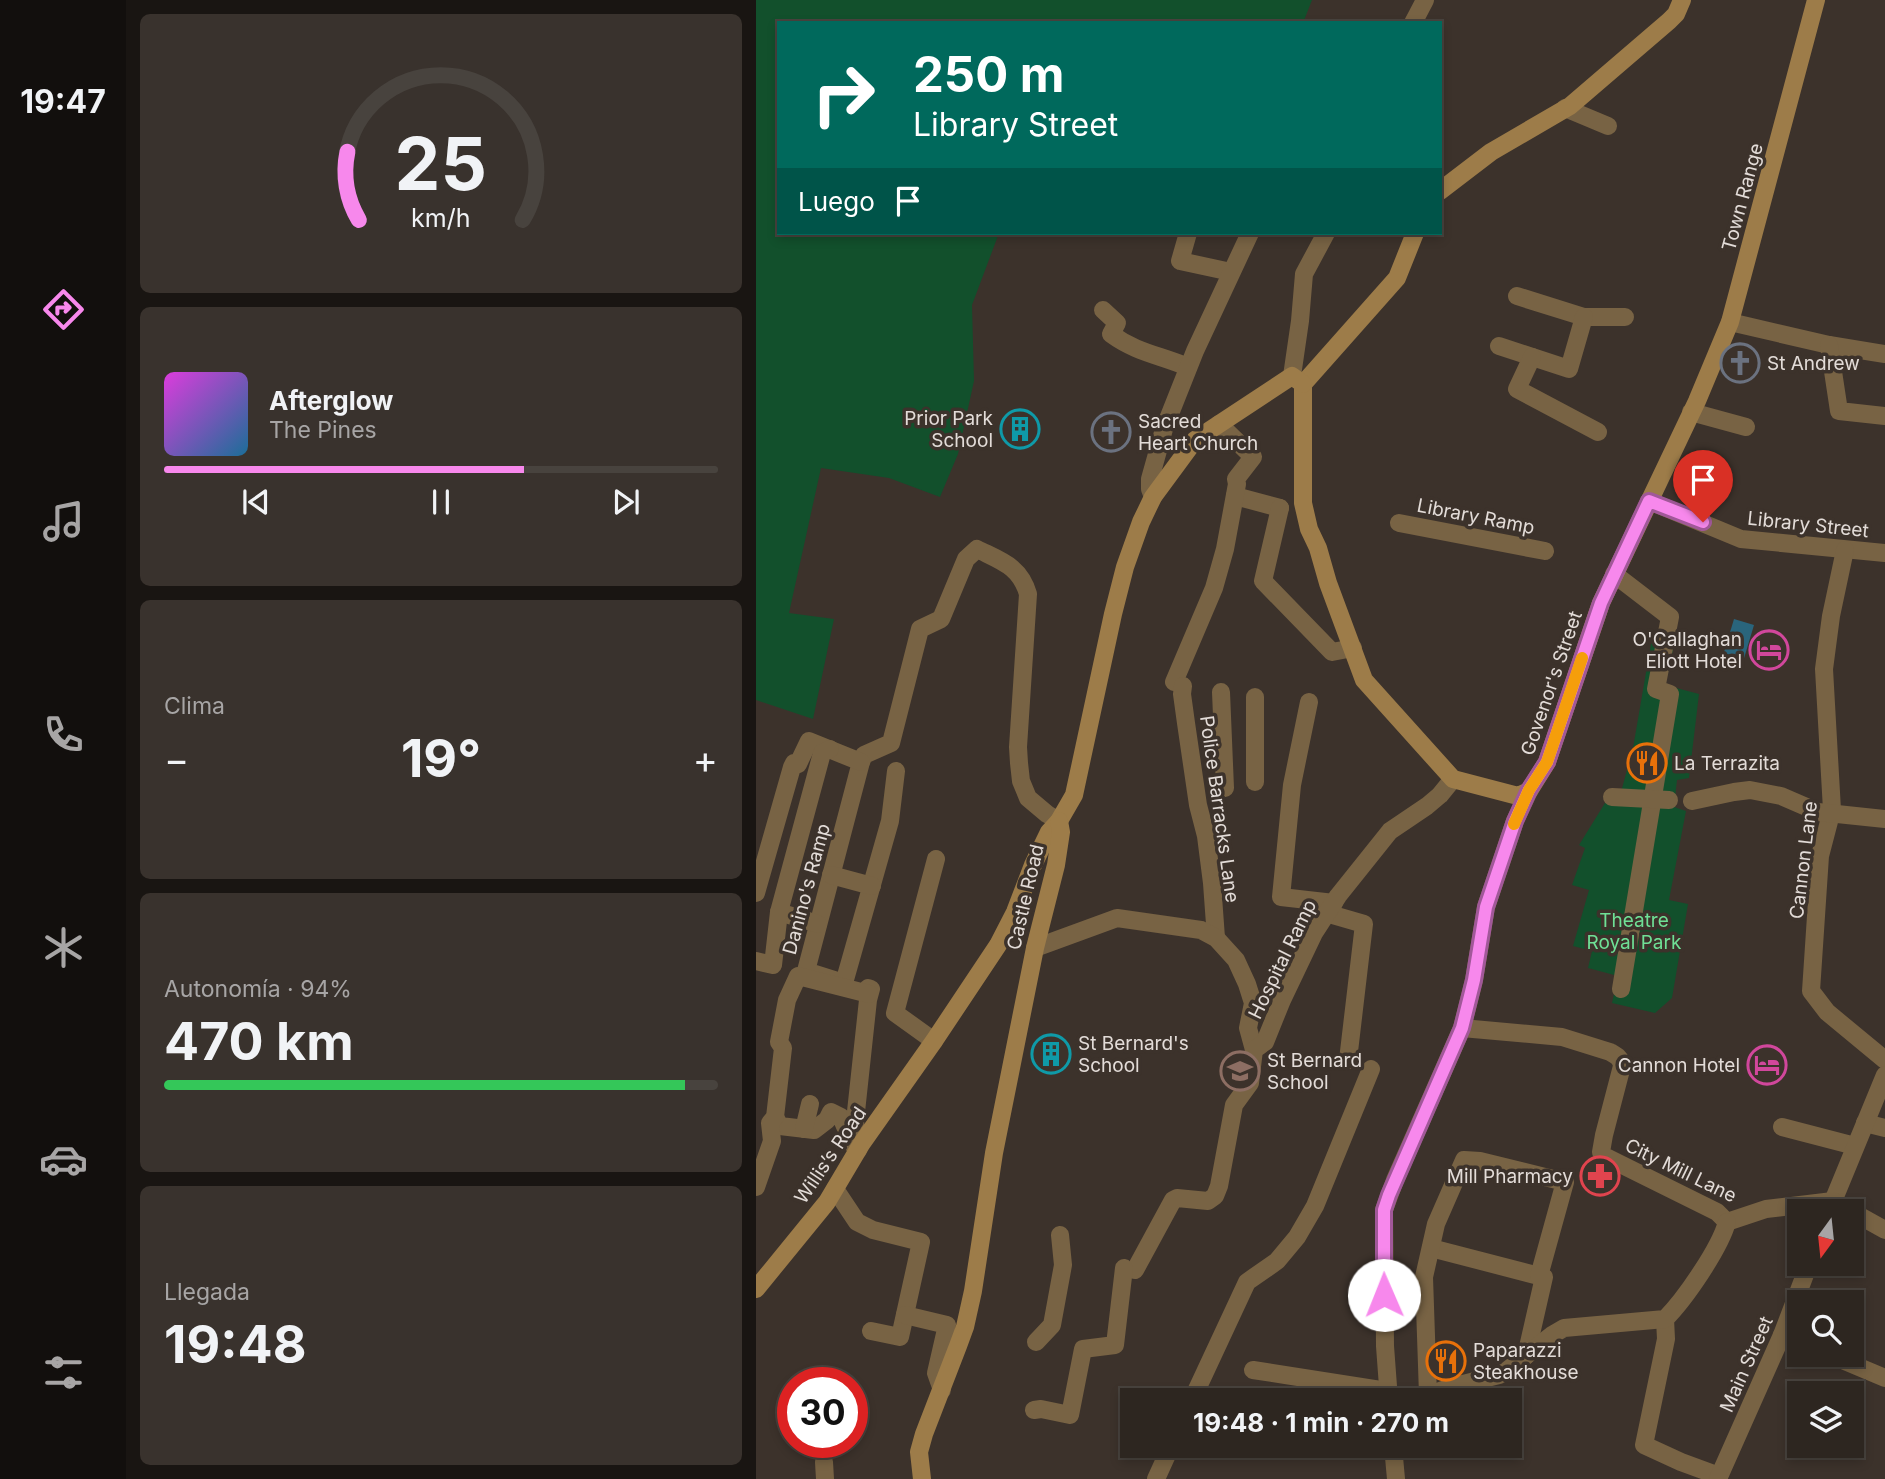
<!DOCTYPE html>
<html lang="es">
<head>
<meta charset="utf-8">
<style>
  :root { --surface:#2d2620; --page:#39322d; --text:#f1f3f6; --muted:#a7a5a5; --line:#48433e; --accent:#f788ec }
  body { margin:0; font-family:Inter,sans-serif; background:var(--page); color:var(--text); height:100vh; display:flex; flex-direction:column; font-size:26px; white-space:nowrap }
  * { box-sizing:border-box; margin:0 }
  p { font-size:23px; color:var(--muted) }
  .icon { flex:none; width:38px; height:38px; fill:none; stroke:currentColor; stroke-width:2; stroke-linecap:round; stroke-linejoin:round }
  .map { position:relative; flex:1; overflow:hidden }
  .details { display:flex; flex-direction:column; gap:14px; padding:14px; background:#191512; width:630px }
  .details>* { flex:none }
  .hud { position:absolute; left:21px; top:21px; width:665px; height:214px; border-radius:0px; box-shadow:0 4px 10px #0003,0 0 0 2px var(--line); background:#00695c; color:#fff; overflow:hidden }
  .needle { width:46px; rotate:195deg }
  .buttons { position:absolute; left:1031px; top:1199px; display:grid; gap:14px }
  .buttons a { display:grid; place-items:center; width:77px; height:77px; border-radius:0px; background:var(--surface); box-shadow:0 4px 10px #0003,0 0 0 2px var(--line); font-size:35px }
  .speed { position:absolute; left:21px; top:1367px; display:flex; gap:14px; font-size:35px; font-weight:700; text-align:center }
  .speed>* { display:grid; place-content:center; width:91px; height:91px; border-radius:50%; background:var(--surface); box-shadow:0 4px 10px #0003,0 0 0 2px var(--line); line-height:1 }
  .speed .limit { border:10px solid #d22; background:#fff; color:#111 }
  .pin { position:absolute; display:grid; place-items:center; width:60px; height:60px; color:#fff; margin:-72px -30px; border-radius:50% 50% 50% 0; rotate:-45deg; box-shadow:0 0 7px #0007 }
  .pin .icon { rotate:45deg }
  .me { position:absolute; width:77px; margin:-38px; rotate:359deg; stroke-linejoin:round; filter:drop-shadow(0 0 5px #0008) }
  .turn { display:flex; align-items:center; gap:24px; height:147px; padding:0 21px; font-size:32px }
  .turn .icon { width:91px; height:91px; stroke-width:2.5 }
  .turn b { display:block; font-size:49px; line-height:60px }
  .then { display:flex; align-items:center; height:66px; padding:0 21px; background:#0003; gap:14px; font-size:26px }
  .big { font-size:52px; font-weight:700; line-height:1.1 }
  .details .widget { flex:1; display:flex; flex-direction:column; justify-content:center; gap:10px; min-width:0; padding:0 24px; border-radius:10px; background:var(--page) }
  .details .dial { align-items:center; gap:0 }
  .dial svg { height:182px; overflow:visible; fill:none; stroke:var(--line); stroke-width:7; stroke-linecap:round; text-anchor:middle }
  .dial text { fill:var(--text); stroke:none }
  .song { display:flex; align-items:center; gap:21px }
  .cover { width:84px; height:84px; border-radius:10px; background:linear-gradient(135deg,hsl(300 70% 55%),hsl(200 70% 35%)) }
  .played { height:7px; border-radius:4px; background:linear-gradient(90deg,var(--accent) 65%,var(--line) 65%) }
  .keys { display:flex; justify-content:space-around; direction:ltr }
  .heat { display:flex; justify-content:space-between; align-items:center; font-size:38px; direction:ltr }
  .charge { height:10px; border-radius:5px; background:linear-gradient(90deg,#34c759 94%,var(--line) 0) }
  .trip { position:absolute; left:364px; top:1388px; width:402px; height:70px; border-radius:0px; background:var(--surface); box-shadow:0 4px 10px #0003,0 0 0 2px var(--line); font-weight:700; line-height:70px; text-align:center }
  main { display:flex; flex:1; min-height:0 }
  .tabs { display:flex; flex-direction:column; width:126px; justify-content:space-around; align-items:center; background:#120f0d; color:var(--muted) }
  .tabs .icon { width:49px; height:49px }
  .tabs .on { color:var(--accent) }
  .tabs b { font-size:32px; color:var(--text) }
  .map>svg:first-child { display:block }
</style>
</head>
<body>
<main>
<nav class="tabs">
<b>19:47</b>
<svg class="icon on" aria-label="directions" viewBox="0 0 24 24"><path d="M12 3l9 9-9 9-9-9zM9 14v-3h6M13 9l2 2-2 2"/></svg>
<svg class="icon" aria-label="music" viewBox="0 0 24 24"><path d="M9 18V5l10-2v13"/><circle cx="6" cy="18" r="3"/><circle cx="16" cy="16" r="3"/></svg>
<svg class="icon" aria-label="phone" viewBox="0 0 24 24"><path d="M5 4h4l2 5-3 2q2 4 5 5l2-3 5 2v4C11 20 4 13 5 4z"/></svg>
<svg class="icon" aria-label="climate" viewBox="0 0 24 24"><path d="M12 3v18M4 7l16 10M4 17L20 7"/></svg>
<svg class="icon" aria-label="car" viewBox="0 0 24 24"><path d="M5 17H2v-5l4-1 3-4h7l3 4 3 1v5h-3M9 17h6M6 11h13"/><circle cx="7" cy="17" r="2"/><circle cx="17" cy="17" r="2"/></svg>
<svg class="icon" aria-label="filters" viewBox="0 0 24 24"><path d="M4 7h16M4 17h16"/><circle cx="9" cy="7" r="2"/><circle cx="15" cy="17" r="2"/></svg>
</nav>
<section class="details">
<div class="widget dial"><svg viewBox="0 0 100 80">
<path d="M14 69A42 42 0 1 1 86 69"/>
<path d="M14 69A42 42 0 0 1 9 39" stroke="#f788ec"/>
<text x="50" y="56" font-size="32" font-weight="700">25</text>
<text x="50" y="72" font-size="11">km/h</text>
</svg></div>
<div class="widget">
<div class="song"><i class="cover"></i><div><b>Afterglow</b><p>The Pines</p></div></div>
<div class="played"></div>
<div class="keys"><svg class="icon" aria-label="previous" viewBox="0 0 24 24"><path d="M18 5L8 12l10 7zM5 5v14"/></svg><svg class="icon" aria-label="pause" viewBox="0 0 24 24"><path d="M8 5v14M16 5v14"/></svg><svg class="icon" aria-label="next" viewBox="0 0 24 24"><path d="M6 5l10 7-10 7zM19 5v14"/></svg></div>
</div>
<div class="widget"><p>Clima</p>
<div class="heat"><a>−</a><b class="big">19°</b><a>+</a></div>
</div>
<div class="widget"><p>Autonomía · 94%</p><b class="big">470 km</b><div class="charge"></div></div>
<div class="widget"><p>Llegada</p><b class="big">19:48</b></div>
</section>
<div class="map">
<svg width="1129" height="1479" viewBox="0 0 1129 1479">
  <rect width="100%" height="100%" fill="#3c322b"/>
  <g fill="#12502c">
    <path d="M 0,0 L 556,0 L 547,23 L 23,23 L 23,233 L 243,233 L 216,305 L 218,381 L 202,454 L 184,497 L 133,478 L 65,468 L 33,613 L 78,619 L 57,719 L 0,700 Z"/>
    <path d="M 897,632 L 920,637 L 909,685 L 943,694 L 933,778 L 921,780 L 918,807 L 930,811 L 913,900 L 932,904 L 916,998 L 899,1013 L 856,1003 L 862,976 L 832,968 L 836,951 L 817,946 L 833,890 L 816,885 L 829,848 L 823,845 L 849,803 L 862,803 L 877,748 Z"/>
  </g>
  <path fill="#2a657c" d="M 978,619 L 998,625 L 986,665 L 966,659 Z"/>
  <g fill="none" stroke-linecap="round" stroke-linejoin="round">
    <g stroke="#786344" stroke-width="18">
      <path d="M 657,23 L 669,0"/>
      <path d="M 809,108 L 852,126"/>
      <path d="M 432,233 L 424,261 L 475,272"/>
      <path d="M 761,296 L 828,317 L 869,317"/>
      <path d="M 347,310 L 361,323 L 355,334 C 381,353 404,355 432,367"/>
      <path d="M 974,322 L 1073,345 L 1129,354"/>
      <path d="M 1073,345 L 1083,411 L 1129,416"/>
      <path d="M 743,346 L 813,369 L 828,317"/>
      <path d="M 776,357 L 761,389 L 842,432"/>
      <path d="M 536,376 L 544,321 L 548,274 L 570,233"/>
      <path d="M 935,412 L 990,427"/>
      <path d="M 479,496 L 524,508"/>
      <path d="M 397,497 L 394,489 L 394,479 L 408,429 L 439,351 L 494,233"/>
      <path d="M 893,501 L 985,539 L 1129,553"/>
      <path d="M 524,508 L 507,581 L 576,652 L 597,648"/>
      <path d="M 643,523 L 789,551"/>
      <path d="M 1089,550 L 1075,616 L 1068,669 L 1076,810 L 1064,856 L 1055,991 L 1071,1012 L 1129,1060"/>
      <path d="M 858,574 L 914,617 L 900,689 L 914,694 L 865,989"/>
      <path d="M 418,682 L 458,588 L 469,549 L 481,484 L 480,479 L 497,457 L 463,424"/>
      <path d="M 427,686 L 426,694 L 430,723 L 442,805 L 450,836 L 456,883 L 460,938"/>
      <path d="M 465,692 L 469,788"/>
      <path d="M 553,702 L 536,785 L 525,897 L 578,903"/>
      <path d="M 140,771 L 134,821 L 88,983 L 50,971 L 105,762 L 108,755 L 135,743 L 164,629 L 185,619 L 210,559 L 221,549 C 245,561 264,566 272,594 L 262,747 L 263,763 L 265,781 L 272,798 L 291,814 L 303,821"/>
      <path d="M 499,782 L 499,697"/>
      <path d="M 856,797 L 913,800"/>
      <path d="M 936,801 L 978,792 L 994,790 L 1025,796 L 1062,812 L 1129,819"/>
      <path d="M 75,875 L 116,886"/>
      <path d="M 0,893 L 36,767 L 38,763 L 42,764 L 53,741 L 105,762"/>
      <path d="M 23,912 L 62,924"/>
      <path d="M 570,913 L 608,924 L 592,1060"/>
      <path d="M 279,948 L 361,918 L 445,930 L 460,938 L 480,960 L 491,984 L 497,1003 L 492,1028 L 498,1050"/>
      <path d="M 0,961 L 17,965 L 23,912 L 66,753 L 74,749"/>
      <path d="M 706,1028 L 806,1037 L 854,1052 C 861,1056 865,1058 866,1066 L 848,1135 L 845,1152 L 848,1156 L 961,1212 L 971,1222"/>
      <path d="M 178,1041 L 139,1013 L 180,859"/>
      <path d="M 19,1117 L 24,1126 L 58,1130 L 71,1120 L 75,1112 L 85,1117 L 94,1138 L 93,1142"/>
      <path d="M 1109,1123 L 1129,1128"/>
      <path d="M 1026,1127 L 1099,1146"/>
      <path d="M 48,1129 L 54,1104"/>
      <path d="M 102,1150 L 99,1121 L 112,1000 L 115,989 L 112,988"/>
      <path d="M 0,1187 L 16,1141 L 14,1123 L 19,1117 L 27,1048 L 23,1042 L 31,1000 L 42,976 L 113,994"/>
      <path d="M 79,1189 L 101,1222 L 117,1230 L 165,1242 L 144,1337 L 115,1331"/>
      <path d="M 1073,1211 L 1129,1075"/>
      <path d="M 971,1222 L 1010,1209 L 1077,1201 L 1129,1230"/>
      <path d="M 675,1248 L 783,1276"/>
      <path d="M 379,1270 L 417,1200 L 421,1198 L 452,1201 L 459,1196 L 463,1186 L 478,1105 L 494,1083 L 498,1050 L 509,1042 L 526,1000 L 558,933 L 582,896 L 634,831 L 671,806 L 684,795 L 697,779"/>
      <path d="M 149,1315 L 191,1325 L 180,1373 L 186,1390"/>
      <path d="M 909,1319 L 910,1339 L 888,1445 L 925,1462 L 963,1476"/>
      <path d="M 1026,1335 L 1043,1342"/>
      <path d="M 280,1342 L 296,1325 L 307,1265 L 304,1235"/>
      <path d="M 1072,1354 L 1129,1378"/>
      <path d="M 497,1370 L 631,1391"/>
      <path d="M 672,1395 L 668,1277 L 680,1224 L 708,1160 L 724,1161 L 809,1182 L 783,1276 L 788,1277 L 770,1356"/>
      <path d="M 436,1400 L 491,1282 L 521,1261 L 541,1237 L 559,1206 L 615,1069"/>
      <path d="M 633,1400 L 629,1346 L 628,1210 L 639,1180 L 706,1028 L 718,980 L 730,907 L 759,821 L 773,791"/>
      <path d="M 660,1400 L 695,1387 L 743,1375 L 749,1372 L 796,1335 L 808,1328 L 909,1319 C 929,1299 964,1248 971,1222"/>
      <path d="M 278,1410 L 285,1409 L 314,1415 L 327,1349 L 359,1345 L 368,1268"/>
      <path d="M 637,1446 L 640,1479"/>
      <path d="M 68,1462 L 69,1479"/>
      <path d="M 400,1479 L 415,1446"/>
      <path d="M 962,1479 L 1026,1335 L 1053,1264"/>
    </g>
    <g stroke="#9d7c49" stroke-width="18">
      <path d="M 684,191 L 735,152 L 814,106 L 913,21 L 920,14 L 926,0"/>
      <path d="M 659,233 L 641,278 L 547,384 L 547,503 L 553,529 L 562,548 L 572,583 L 608,680 L 697,779 L 762,796 L 773,791 L 791,762 L 845,603 L 941,401 L 974,322 L 1060,0"/>
      <path d="M 0,1289 L 71,1202 L 106,1143 L 178,1041 L 242,945 L 259,912 L 277,865 L 293,832 L 303,821 L 318,795 L 357,614 L 369,567 L 385,522 L 397,497 L 439,440 L 536,376 L 547,384"/>
      <path d="M 166,1479 L 163,1452 L 168,1434 L 202,1346 L 209,1327 L 217,1291 L 238,1153 L 279,948 L 300,865 L 305,832 L 303,821"/>
    </g>
  </g>
  <g fill="none" stroke-linecap="round" stroke-linejoin="round">
    <g stroke="#a15899" stroke-width="18">
      <path id="route" d="M 628,1295 L 628,1210 L 633,1195 L 706,1028 L 718,980 L 730,907 L 759,821 L 773,790 L 791,762 L 845,603 L 893,501 L 947,522"/>
    </g>
    <use href="#route" stroke="#f788ec" stroke-width="12"/>
    <path stroke="#f59e0b" stroke-width="12" d="M 758,824 L 773,790 L 791,762 L 826,658"/>
  </g>
  <defs>
    <g id="church-ring" transform="scale(2.0125)"><circle r="9.5" fill="#3c322b" stroke="#6b7280" stroke-width="1.5"/><path d="M-1.2-6h2.4v3.5h3.3v2.4h-3.3V6h-2.4V-.1h-3.3v-2.4h3.3Z" fill="#6b7280"/></g>
    <g id="building-ring" transform="scale(2.0125)"><circle r="9.5" fill="#3c322b" stroke="#0f9aa8" stroke-width="1.5"/><path d="M-4-6H4V6H1V3H-1V6H-4ZM-2.5-4.3h1.7v1.8h-1.7ZM.8-4.3h1.7v1.8H.8ZM-2.5-1h1.7V.8h-1.7ZM.8-1h1.7V.8H.8Z" fill="#0f9aa8"/></g>
    <g id="hotel-ring" transform="scale(2.0125)"><circle r="9.5" fill="#3c322b" stroke="#d1479c" stroke-width="1.5"/><path d="M-6-4.5h1.5V1H6V5H4.5V3h-9V5H-6ZM-4 0a1.8 1.8 0 1 1 3.6 0ZM.5 0V-2.5h3Q6-2.5 6 0Z" fill="#d1479c"/></g>
    <g id="restaurant-ring" transform="scale(2.0125)"><circle r="9.5" fill="#3c322b" stroke="#e8710a" stroke-width="1.5"/><path d="M-5-6h1v4h1v-4h1v4h1v-4h1v5L-1.5 .5V6h-2V.5L-5-1ZM5-6V6H3V1.5H1.5Q1.5-4 5-6Z" fill="#e8710a"/></g>
    <g id="university-ring" transform="scale(2.0125)"><circle r="9.5" fill="#3c322b" stroke="#8d6e63" stroke-width="1.5"/><path d="M0-5L7-2L0 1L-7-2ZM-4 1L0 2.5L4 1V4Q0 6-4 4Z" fill="#8d6e63"/></g>
    <g id="pharmacy-ring" transform="scale(2.0125)"><circle r="9.5" fill="#3c322b" stroke="#e0444e" stroke-width="1.5"/><path d="M-2-6h4v4h4v4h-4v4h-4v-4h-4v-4h4Z" fill="#e0444e"/></g>
  </defs>
  <g fill-rule="evenodd">
    <use href="#church-ring" x="984" y="363"/>
    <use href="#building-ring" x="264" y="429"/>
    <use href="#church-ring" x="355" y="432"/>
    <use href="#hotel-ring" x="1013" y="650"/>
    <use href="#restaurant-ring" x="891" y="763"/>
    <use href="#building-ring" x="295" y="1054"/>
    <use href="#hotel-ring" x="1011" y="1065"/>
    <use href="#university-ring" x="484" y="1071"/>
    <use href="#pharmacy-ring" x="844" y="1176"/>
    <use href="#restaurant-ring" x="690" y="1361"/>
  </g>
  <g text-anchor="middle" stroke-width="7" stroke-linejoin="round" paint-order="stroke">
    <g font-size="19" fill="#e3dcd8" stroke="#3c322b">
      <text transform="translate(986 197) rotate(-75)" y="7">Town Range</text>
      <text transform="translate(720 516) rotate(11)" y="7">Library Ramp</text>
      <text transform="translate(1052 524) rotate(6)" y="7">Library Street</text>
      <text transform="translate(795 683) rotate(-71)" y="7">Govenor's Street</text>
      <text transform="translate(464 809) rotate(82)" y="7">Police Barracks Lane</text>
      <text transform="translate(1047 860) rotate(-83)" y="7">Cannon Lane</text>
      <text transform="translate(50 889) rotate(-75)" y="7">Danino's Ramp</text>
      <text transform="translate(269 897) rotate(-77)" y="7">Castle Road</text>
      <text transform="translate(526 959) rotate(-64)" y="7">Hospital Ramp</text>
      <text transform="translate(74 1155) rotate(-56)" y="7">Willis’s Road</text>
      <text transform="translate(925 1170) rotate(26)" y="7">City Mill Lane</text>
      <text transform="translate(990 1364) rotate(-66)" y="7">Main Street</text>
    </g>
    <g font-size="19" fill="#e3dcd8" stroke="#3c322b" text-anchor="start">
      <text x="1011" y="370">St Andrew</text>
      <text x="237" y="425" text-anchor="end">Prior Park<tspan x="237" dy="22">School</tspan></text>
      <text x="382" y="428">Sacred<tspan x="382" dy="22">Heart Church</tspan></text>
      <text x="986" y="646" text-anchor="end">O'Callaghan<tspan x="986" dy="22">Eliott Hotel</tspan></text>
      <text x="918" y="770">La Terrazita</text>
      <text x="322" y="1050">St Bernard's<tspan x="322" dy="22">School</tspan></text>
      <text x="511" y="1067">St Bernard<tspan x="511" dy="22">School</tspan></text>
      <text x="984" y="1072" text-anchor="end">Cannon Hotel</text>
      <text x="817" y="1183" text-anchor="end">Mill Pharmacy</text>
      <text x="717" y="1357">Paparazzi<tspan x="717" dy="22">Steakhouse</tspan></text>
    </g>
    <g font-size="19" fill="#6fe096" stroke="#3c322b">
      <text x="878" y="927">Theatre<tspan x="878" dy="22">Royal Park</tspan></text>
    </g>
  </g>
</svg>
<div class="buttons">
<a><svg class="needle" viewBox="-14 -14 28 28"><path d="M0-13l5 13h-10z" fill="#e53935"/><path d="M0 13l5-13h-10z" fill="#a7a5a5"/></svg></a>
<a><svg class="icon" aria-label="search" viewBox="0 0 24 24"><circle cx="10" cy="10" r="6"/><path d="M15 15l6 6"/></svg></a>
<a><svg class="icon" aria-label="layers" viewBox="0 0 24 24"><path d="M12 4l9 5-9 5-9-5zM3 14l9 5 9-5"/></svg></a>
</div>
<div class="speed"><div class="limit">30</div></div>
<div class="pin" style="left:947px;top:522px;background:#d93025"><svg class="icon" aria-label="arrive" viewBox="0 0 24 24"><path d="M6 21V4h12l-3 4 3 4H6"/></svg></div>
<svg class="me" style="left:628px;top:1295px" viewBox="-20 -20 40 40"><circle r="19" fill="#fff"/><path d="M0-13L10 11 0 6-10 11z" fill="#f788ec"/></svg>
<div class="trip">19:48 · 1 min · 270 m</div>
<div class="hud">
<div class="turn"><svg class="icon" aria-label="right" viewBox="0 0 24 24"><path d="M7 20v-9h11M14 6l5 5-5 5"/></svg><div><b>250 m</b>Library Street</div></div>
<div class="then">Luego<svg class="icon" aria-label="arrive" viewBox="0 0 24 24"><path d="M6 21V4h12l-3 4 3 4H6"/></svg></div>
</div>
</div>
</main>
</body>
</html>
